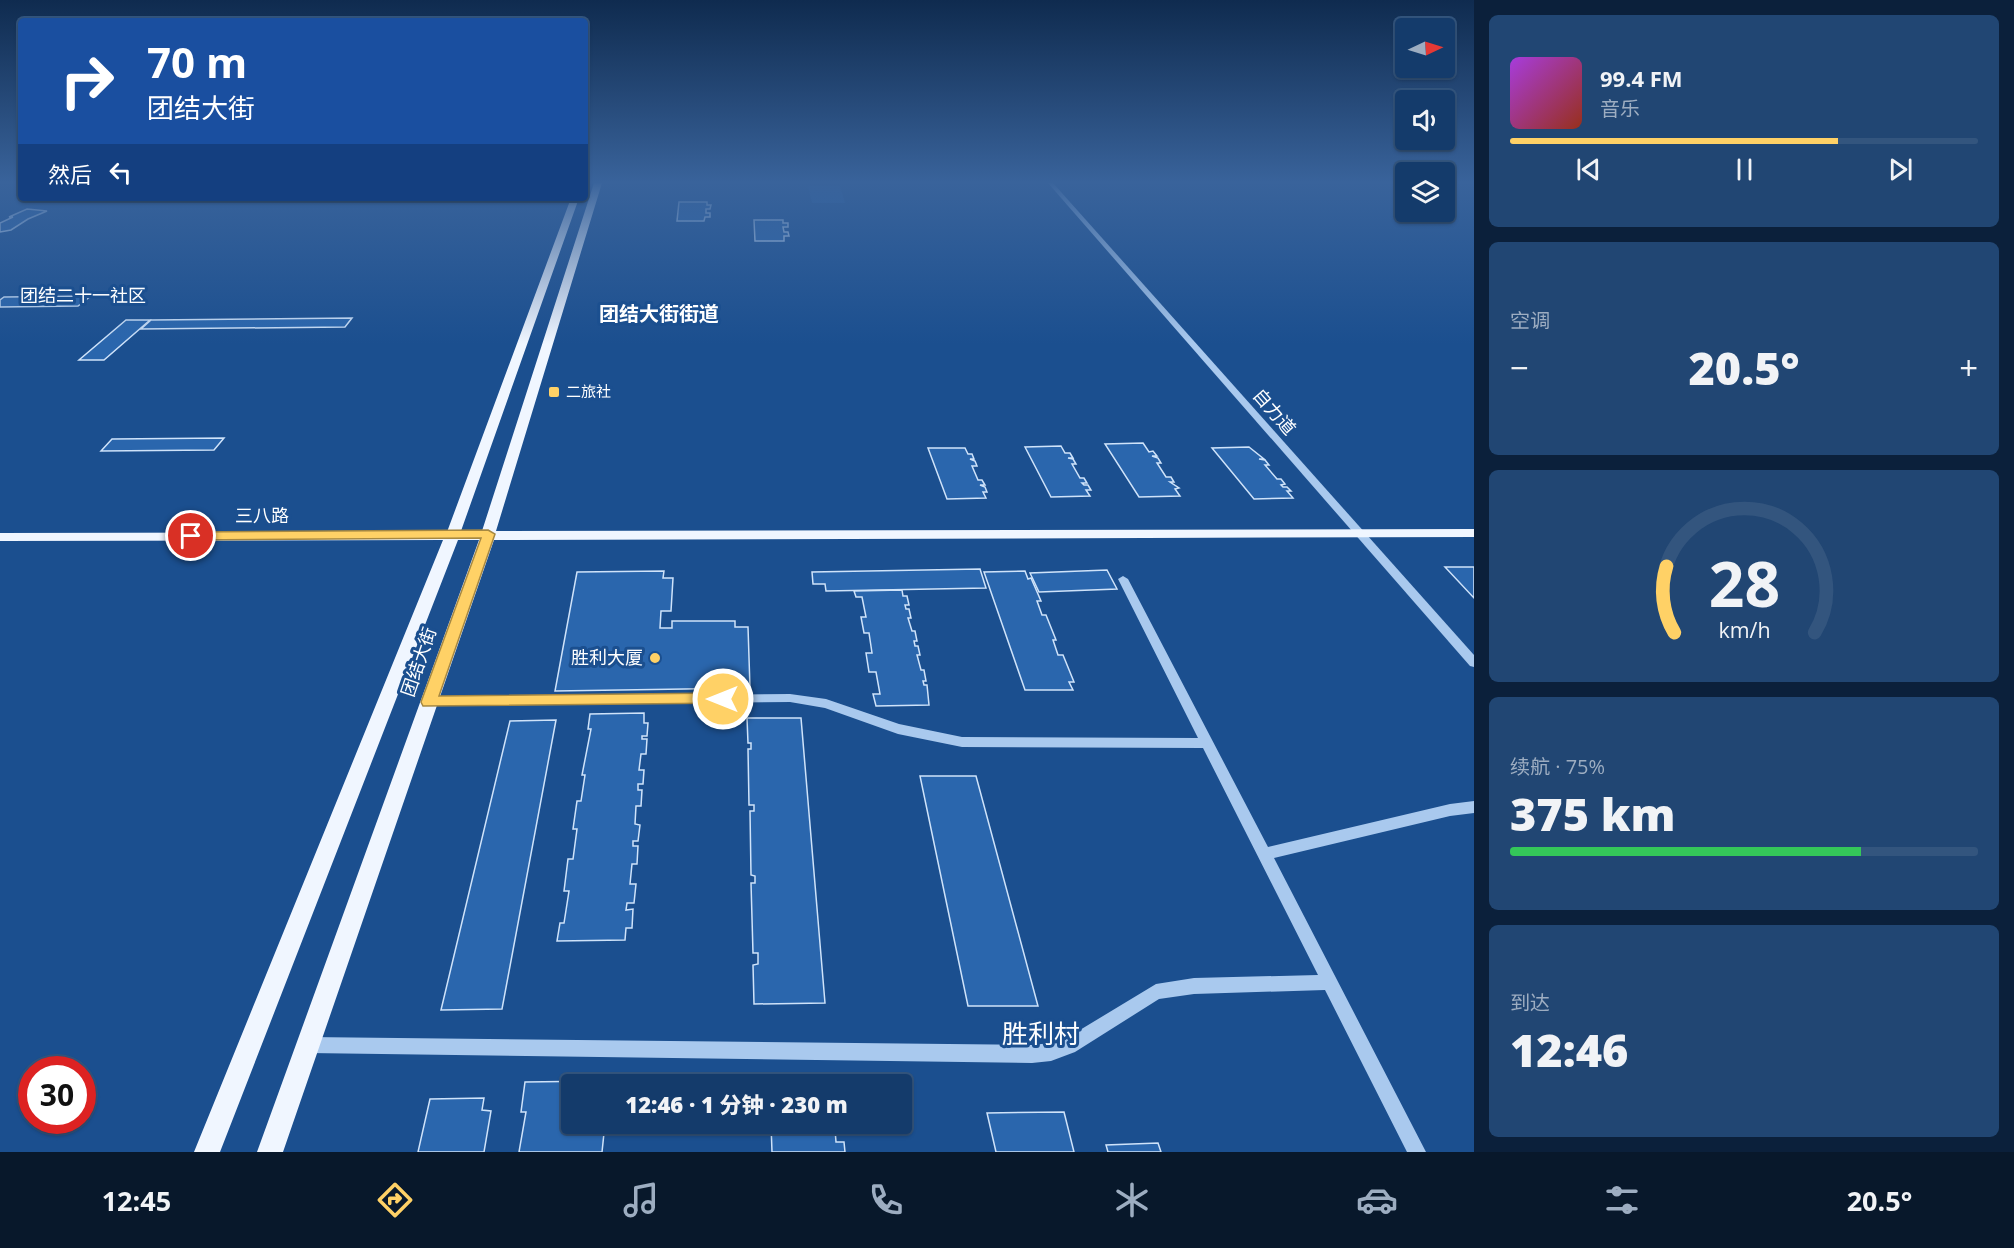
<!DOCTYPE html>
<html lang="zh">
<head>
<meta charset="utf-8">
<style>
  :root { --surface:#143b6b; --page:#214673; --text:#f1f3f6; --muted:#9dadc1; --line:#33557e; --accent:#ffd166 }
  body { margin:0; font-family:"Open Sans","Noto Sans SC",sans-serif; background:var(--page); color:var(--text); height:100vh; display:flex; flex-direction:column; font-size:22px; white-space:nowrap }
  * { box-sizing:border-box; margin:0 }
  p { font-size:20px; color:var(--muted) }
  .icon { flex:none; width:33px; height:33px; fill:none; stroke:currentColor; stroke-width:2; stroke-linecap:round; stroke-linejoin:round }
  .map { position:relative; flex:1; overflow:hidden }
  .panel { display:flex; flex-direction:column; gap:15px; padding:15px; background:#0b203b; width:540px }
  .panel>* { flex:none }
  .guide { position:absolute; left:18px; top:18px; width:570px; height:183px; border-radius:6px; box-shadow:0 2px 4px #0004,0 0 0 2px var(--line); background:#1a4fa0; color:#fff; overflow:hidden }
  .needle { width:39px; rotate:86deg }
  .buttons { position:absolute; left:1395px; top:18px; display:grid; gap:12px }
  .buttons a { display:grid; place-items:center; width:60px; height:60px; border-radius:6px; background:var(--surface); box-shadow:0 2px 4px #0004,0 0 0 2px var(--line); font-size:30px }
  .speed { position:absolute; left:18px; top:1056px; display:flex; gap:12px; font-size:30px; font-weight:700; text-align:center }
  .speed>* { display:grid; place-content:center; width:78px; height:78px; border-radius:50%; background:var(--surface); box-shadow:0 2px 4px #0004,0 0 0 2px var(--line); line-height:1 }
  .speed .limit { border:9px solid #d22; background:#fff; color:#111 }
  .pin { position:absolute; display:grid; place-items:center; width:51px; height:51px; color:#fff; margin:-26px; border:3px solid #fff; border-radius:50%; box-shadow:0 2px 6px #0007 }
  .me { position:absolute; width:66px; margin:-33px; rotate:270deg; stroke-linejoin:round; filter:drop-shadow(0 0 4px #0008) }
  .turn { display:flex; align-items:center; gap:21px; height:126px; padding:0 30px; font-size:27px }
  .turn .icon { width:78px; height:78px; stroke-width:2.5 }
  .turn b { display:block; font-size:42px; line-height:51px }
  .then { display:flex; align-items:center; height:57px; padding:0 30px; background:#0003; gap:12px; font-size:22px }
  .big { font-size:45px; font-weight:800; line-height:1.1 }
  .panel .widget { flex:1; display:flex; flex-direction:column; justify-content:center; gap:9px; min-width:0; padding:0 21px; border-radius:9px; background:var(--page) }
  .panel .dial { align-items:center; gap:0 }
  .dial svg { height:156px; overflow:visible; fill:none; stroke:var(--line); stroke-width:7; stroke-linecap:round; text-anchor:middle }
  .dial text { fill:var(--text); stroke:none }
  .song { display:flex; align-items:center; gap:18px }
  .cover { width:72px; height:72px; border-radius:9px; background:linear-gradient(135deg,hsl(280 70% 55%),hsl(10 70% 35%)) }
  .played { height:6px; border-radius:3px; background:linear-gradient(90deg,var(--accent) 70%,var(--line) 70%) }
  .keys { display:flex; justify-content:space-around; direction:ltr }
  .heat { display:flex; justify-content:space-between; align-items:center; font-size:33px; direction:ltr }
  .charge { height:9px; border-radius:4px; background:linear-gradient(90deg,#34c759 75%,var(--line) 0) }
  .trip { position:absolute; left:561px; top:1074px; width:351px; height:60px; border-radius:6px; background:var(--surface); box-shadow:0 2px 4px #0004,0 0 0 2px var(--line); font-weight:800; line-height:60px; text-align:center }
  .tabs { display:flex; height:96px; justify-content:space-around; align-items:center; background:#08182b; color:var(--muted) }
  .tabs .icon { width:42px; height:42px }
  .tabs .active { color:var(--accent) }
  .tabs b { font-size:27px; color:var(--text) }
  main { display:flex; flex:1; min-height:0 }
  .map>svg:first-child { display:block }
</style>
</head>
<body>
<main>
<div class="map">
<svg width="1474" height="1152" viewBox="0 0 1474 1152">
  <rect width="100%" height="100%" fill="#1b4f8f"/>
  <path fill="#2461a8" d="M 808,186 L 840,186 L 845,203 L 812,203 Z"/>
  <g fill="#2a66ad" stroke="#cfe3fa" stroke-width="1.5">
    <path d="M 679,202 L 707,202 L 707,205 L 711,205 L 710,209 L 706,209 L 706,213 L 710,213 L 710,217 L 705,217 L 704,221 L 677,221 Z"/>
    <path d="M 27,209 L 47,211 L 28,219 L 11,230 L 0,232 L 0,223 L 13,217 L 9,217 Z"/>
    <path d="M 754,220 L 783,220 L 783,223 L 788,223 L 788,227 L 783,227 L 784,232 L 788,232 L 789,236 L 784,236 L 784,241 L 755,241 Z"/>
    <path d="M 91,296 L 78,306 L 0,307 L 0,300 L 4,297 Z"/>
    <path d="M 352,318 L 345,327 L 141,329 L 151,320 Z"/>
    <path d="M 126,320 L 150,320 L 104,360 L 79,360 Z"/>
    <path d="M 224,438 L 214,450 L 101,451 L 112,439 Z"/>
    <path d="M 1143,443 L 1149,452 L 1153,451 L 1157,456 L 1152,456 L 1158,458 L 1161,463 L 1157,463 L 1166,477 L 1171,477 L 1174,482 L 1170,482 L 1179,488 L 1175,489 L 1180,496 L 1139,497 L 1105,444 Z"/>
    <path d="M 1061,446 L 1065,453 L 1070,453 L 1073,458 L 1068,458 L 1073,459 L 1076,464 L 1072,464 L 1080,478 L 1084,478 L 1087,483 L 1082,483 L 1084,485 L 1088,485 L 1091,490 L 1086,490 L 1090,496 L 1051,497 L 1025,447 Z"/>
    <path d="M 1249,447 L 1264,459 L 1259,459 L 1265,460 L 1269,465 L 1265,465 L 1277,479 L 1281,479 L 1285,484 L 1281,485 L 1283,487 L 1287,487 L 1291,491 L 1287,491 L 1293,498 L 1254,499 L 1212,448 Z"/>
    <path d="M 928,448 L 965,448 L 968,454 L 972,454 L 974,459 L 970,459 L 975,461 L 977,466 L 972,466 L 978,480 L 982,480 L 985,485 L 980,485 L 985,487 L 987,492 L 983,492 L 986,498 L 947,499 Z"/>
    <path d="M 1445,567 L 1474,567 L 1474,598 Z"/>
    <path d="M 980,569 L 986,588 L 826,591 L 825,584 L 813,584 L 812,572 Z"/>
    <path d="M 1107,570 L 1117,589 L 1039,592 L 1030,573 Z"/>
    <path d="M 664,571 L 663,578 L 673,578 L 671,611 L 661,611 L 660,628 L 672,628 L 672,621 L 735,621 L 735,627 L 748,627 L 750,688 L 555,691 L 577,572 Z"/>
    <path d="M 1025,571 L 1028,579 L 1031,578 L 1041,601 L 1037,601 L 1042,615 L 1046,615 L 1056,640 L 1053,640 L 1058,655 L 1063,655 L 1074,682 L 1069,682 L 1073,690 L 1025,690 L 984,572 Z"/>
    <path d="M 902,590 L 903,596 L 907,596 L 909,605 L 905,605 L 906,609 L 909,609 L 911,618 L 908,618 L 912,631 L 915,631 L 917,641 L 914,641 L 915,646 L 918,646 L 920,655 L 917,655 L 921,670 L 924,670 L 926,681 L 923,681 L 924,685 L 927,685 L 929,705 L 876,706 L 873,694 L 880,694 L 876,672 L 869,672 L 866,653 L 872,653 L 869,633 L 864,633 L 861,617 L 866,617 L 862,597 L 856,597 L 854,591 Z"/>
    <path d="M 644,713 L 644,723 L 648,723 L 647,736 L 642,736 L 642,739 L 647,739 L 646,754 L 641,754 L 639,770 L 644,770 L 643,784 L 638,784 L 638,790 L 642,790 L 641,806 L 636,806 L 635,824 L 640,825 L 638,841 L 633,841 L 633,846 L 638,846 L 637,864 L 632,864 L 630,884 L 636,884 L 634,903 L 627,903 L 626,910 L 633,909 L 632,928 L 626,928 L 625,940 L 557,941 L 560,923 L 564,923 L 569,891 L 564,891 L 568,859 L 573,859 L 577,829 L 573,829 L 577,801 L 581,801 L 585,775 L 582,775 L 591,729 L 588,729 L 590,714 Z"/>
    <path d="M 747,718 L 801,718 L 825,1003 L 754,1004 L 753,965 L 758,964 L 758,953 L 753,953 L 751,883 L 755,883 L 755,876 L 751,875 L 750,811 L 754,811 L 754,805 L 749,805 L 748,749 L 751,749 L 751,743 L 748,743 Z"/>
    <path d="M 556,720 L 502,1009 L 441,1010 L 510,721 Z"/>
    <path d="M 920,776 L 976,776 L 1038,1006 L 968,1006 Z"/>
    <path d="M 601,1081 L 601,1084 L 572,1084 L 572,1124 L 605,1124 L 605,1127 L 598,1127 L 597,1133 L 604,1133 L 602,1152 L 519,1152 L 526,1112 L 521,1112 L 525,1082 Z"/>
    <path d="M 484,1098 L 482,1110 L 491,1111 L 484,1152 L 418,1152 L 430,1099 Z"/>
    <path d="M 1064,1112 L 1074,1152 L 996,1152 L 987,1113 Z"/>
    <path d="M 771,1124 L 839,1124 L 840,1129 L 835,1129 L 836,1142 L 844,1142 L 845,1152 L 772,1152 Z"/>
    <path d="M 1158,1143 L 1161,1152 L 1108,1152 L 1106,1145 Z"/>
  </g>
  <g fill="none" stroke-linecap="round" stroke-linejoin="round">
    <g fill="#a9c9ee" fill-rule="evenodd">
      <path d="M 1048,183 L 1053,183 L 1474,655 L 1474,667 L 1470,666 Z"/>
      <path d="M 1123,576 L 1128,579 L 1268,847 L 1450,804 L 1474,801 L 1474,813 L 1450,816 L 1274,858 L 1426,1152 L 1407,1152 L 1325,990 L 1194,994 L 1159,999 L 1075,1052 L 1051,1061 L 1032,1063 L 308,1053 L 302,1051 L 300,1045 L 302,1039 L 308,1037 L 1032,1045 L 1051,1043 L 1065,1039 L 1156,984 L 1194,978 L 1318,975 L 1203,748 L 962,747 L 898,734 L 825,708 L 790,702 L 429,706 L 425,705 L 423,702 L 425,699 L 429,698 L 790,694 L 826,699 L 899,724 L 962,737 L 1198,738 L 1118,579 Z"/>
    </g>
    <path fill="#f0f6ff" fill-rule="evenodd" d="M 594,183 L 602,183 L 496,531 L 1474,529 L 1474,537 L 494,540 L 283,1152 L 257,1152 L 479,540 L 458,540 L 220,1152 L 194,1152 L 443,540 L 0,541 L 0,533 L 447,532 L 571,198 L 579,198 L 461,531 L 482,531 Z"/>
  </g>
  <linearGradient id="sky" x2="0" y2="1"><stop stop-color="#0f2b4f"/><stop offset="0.53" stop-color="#39639b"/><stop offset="1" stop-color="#39639b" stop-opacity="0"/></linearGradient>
  <rect width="1474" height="344" fill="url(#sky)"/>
  <path fill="#ffd166" stroke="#a68842" stroke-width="1.5" d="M 488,530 L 495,534 L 439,696 L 723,693 L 729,695 L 731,699 L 729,703 L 423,706 L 421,702 L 481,538 L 191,540 L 184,536 L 191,532 Z"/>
  <g fill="#ffd166" stroke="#1b4f8f" stroke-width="2">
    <rect x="548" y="386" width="12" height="12" rx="3"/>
    <circle cx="655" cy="658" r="6"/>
  </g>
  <g text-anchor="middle" stroke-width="6" stroke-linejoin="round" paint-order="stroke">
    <g font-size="15" fill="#fff" stroke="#1b4f8f" text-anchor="start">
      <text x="566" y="397">二旅社</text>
    </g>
    <g font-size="18" fill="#fff" stroke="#1b4f8f">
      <text x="83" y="302">团结二十一社区</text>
    </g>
    <g font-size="18" fill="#fff" stroke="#1b4f8f">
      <text transform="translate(1274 412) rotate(49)" y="6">自力道</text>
      <text x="262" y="522">三八路</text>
      <text transform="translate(419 662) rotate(-71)" y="6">团结大街</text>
    </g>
    <g font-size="18" fill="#fff" stroke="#1b4f8f" text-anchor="end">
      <text x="643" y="664">胜利大厦</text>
    </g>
    <g font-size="20" font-weight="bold" fill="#fff" stroke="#1b4f8f">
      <text x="659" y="321">团结大街街道</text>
    </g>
    <g font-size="26" fill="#fff" stroke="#1b4f8f">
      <text x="1041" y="1043">胜利村</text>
    </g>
  </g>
</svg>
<div class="buttons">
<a><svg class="needle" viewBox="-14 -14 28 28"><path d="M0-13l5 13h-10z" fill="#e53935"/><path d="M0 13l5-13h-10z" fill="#9dadc1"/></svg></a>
<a><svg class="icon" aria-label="sound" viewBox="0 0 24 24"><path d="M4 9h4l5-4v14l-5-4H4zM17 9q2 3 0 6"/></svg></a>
<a><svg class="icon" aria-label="layers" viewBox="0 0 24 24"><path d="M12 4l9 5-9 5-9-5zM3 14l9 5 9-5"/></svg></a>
</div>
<div class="speed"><div class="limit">30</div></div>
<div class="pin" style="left:191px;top:536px;background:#d93025"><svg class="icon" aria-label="arrive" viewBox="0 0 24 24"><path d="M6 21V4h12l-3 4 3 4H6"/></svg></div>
<svg class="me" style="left:723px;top:699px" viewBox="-20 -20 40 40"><circle r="17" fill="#ffd166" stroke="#fff" stroke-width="3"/><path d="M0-11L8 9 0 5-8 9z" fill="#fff"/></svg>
<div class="trip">12:46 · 1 分钟 · 230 m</div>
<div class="guide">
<div class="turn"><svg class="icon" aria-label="right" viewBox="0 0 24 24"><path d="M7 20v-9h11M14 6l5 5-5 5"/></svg><div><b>70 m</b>团结大街</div></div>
<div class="then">然后<svg class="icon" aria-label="left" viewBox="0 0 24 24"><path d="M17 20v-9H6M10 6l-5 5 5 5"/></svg></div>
</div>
</div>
<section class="panel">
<div class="widget">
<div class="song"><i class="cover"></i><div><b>99.4 FM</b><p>音乐</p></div></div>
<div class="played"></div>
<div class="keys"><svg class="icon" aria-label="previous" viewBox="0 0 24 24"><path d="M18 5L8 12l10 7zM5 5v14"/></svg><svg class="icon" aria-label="pause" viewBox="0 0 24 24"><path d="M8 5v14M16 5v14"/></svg><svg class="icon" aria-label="next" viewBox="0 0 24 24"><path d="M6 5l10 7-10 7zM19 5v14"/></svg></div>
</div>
<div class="widget"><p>空调</p>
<div class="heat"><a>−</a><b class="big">20.5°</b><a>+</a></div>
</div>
<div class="widget dial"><svg viewBox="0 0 100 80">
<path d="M14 69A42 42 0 1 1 86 69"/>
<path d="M14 69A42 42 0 0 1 10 35" stroke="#ffd166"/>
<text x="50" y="56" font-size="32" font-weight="700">28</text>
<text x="50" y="72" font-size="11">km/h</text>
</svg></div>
<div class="widget"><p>续航 · 75%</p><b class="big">375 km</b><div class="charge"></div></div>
<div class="widget"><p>到达</p><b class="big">12:46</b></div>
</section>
</main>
<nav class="tabs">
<b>12:45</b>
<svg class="icon active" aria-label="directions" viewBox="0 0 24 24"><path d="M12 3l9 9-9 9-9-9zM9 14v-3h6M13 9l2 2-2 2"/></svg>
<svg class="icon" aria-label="music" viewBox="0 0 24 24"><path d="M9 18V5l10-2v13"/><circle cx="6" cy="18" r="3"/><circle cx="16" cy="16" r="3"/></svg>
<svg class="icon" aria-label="phone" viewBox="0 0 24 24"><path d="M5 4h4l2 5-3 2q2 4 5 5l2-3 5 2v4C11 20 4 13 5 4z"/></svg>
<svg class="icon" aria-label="climate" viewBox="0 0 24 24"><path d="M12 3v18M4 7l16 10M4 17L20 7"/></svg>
<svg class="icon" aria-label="car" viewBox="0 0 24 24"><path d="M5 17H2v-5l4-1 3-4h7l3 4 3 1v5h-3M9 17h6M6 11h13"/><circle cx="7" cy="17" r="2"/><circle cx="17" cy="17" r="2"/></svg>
<svg class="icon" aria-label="filters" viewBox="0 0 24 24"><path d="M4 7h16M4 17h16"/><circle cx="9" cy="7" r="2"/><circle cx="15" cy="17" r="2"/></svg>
<b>20.5°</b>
</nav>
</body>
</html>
